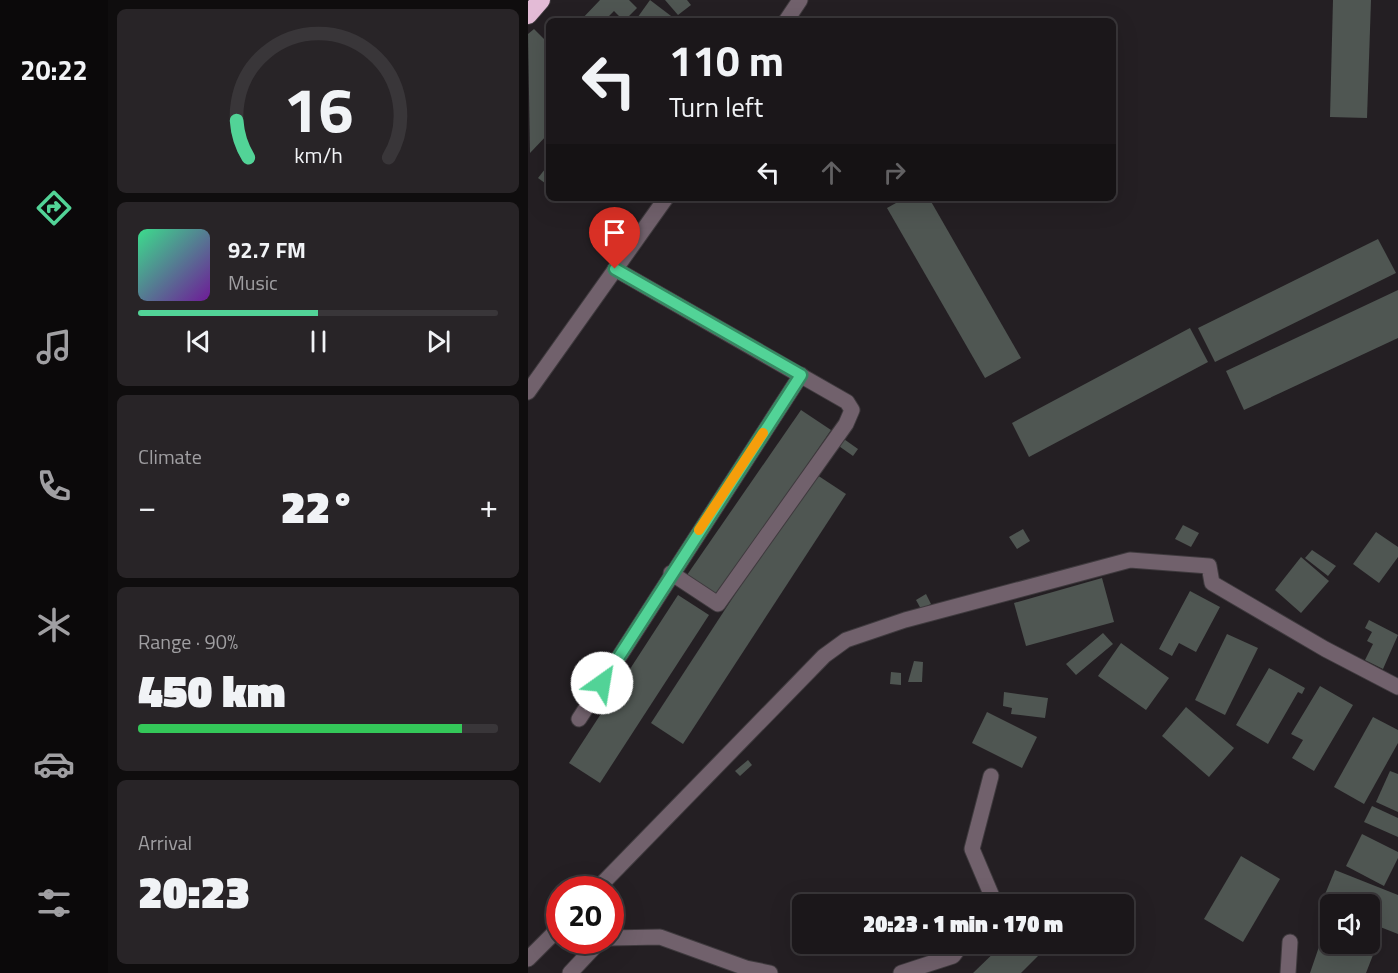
<!DOCTYPE html>
<html lang="en">
<head>
<meta charset="utf-8">
<style>
  :root { --surface:#1b171a; --page:#282427; --text:#f1f3f6; --muted:#a09fa2; --line:#393639; --accent:#52d397 }
  body { margin:0; font-family:"Titillium Web",sans-serif; background:var(--page); color:var(--text); height:100vh; display:flex; flex-direction:column; font-size:22px; white-space:nowrap }
  * { box-sizing:border-box; margin:0 }
  p { font-size:20px; color:var(--muted) }
  .icon { flex:none; width:33px; height:33px; fill:none; stroke:currentColor; stroke-width:2; stroke-linecap:round; stroke-linejoin:round }
  .map { position:relative; flex:1; overflow:hidden }
  .panel { display:flex; flex-direction:column; gap:9px; padding:9px; background:#0f0d0e; width:420px }
  .panel>* { flex:none }
  .hud { position:absolute; left:18px; top:18px; width:570px; height:183px; border-radius:9px; box-shadow:0 6px 24px #0002,0 0 0 2px var(--line); background:#1b171a; color:var(--text); overflow:hidden }
  .tools { position:absolute; left:792px; top:894px; display:grid; gap:12px }
  .tools a { display:grid; place-items:center; width:60px; height:60px; border-radius:9px; background:var(--surface); box-shadow:0 6px 24px #0002,0 0 0 2px var(--line); font-size:30px }
  .speed { position:absolute; left:18px; top:876px; display:flex; gap:12px; font-size:30px; font-weight:700; text-align:center }
  .speed>* { display:grid; place-content:center; width:78px; height:78px; border-radius:50%; background:var(--surface); box-shadow:0 6px 24px #0002,0 0 0 2px var(--line); line-height:1 }
  .speed .limit { border:9px solid #d22; background:#fff; color:#111 }
  .pin { position:absolute; display:grid; place-items:center; width:51px; height:51px; color:#fff; margin:-62px -26px; border-radius:50% 50% 50% 0; rotate:-45deg; box-shadow:0 0 6px #0007 }
  .pin .icon { rotate:45deg }
  .me { position:absolute; width:66px; margin:-33px; rotate:32deg; stroke-linejoin:round; filter:drop-shadow(0 0 4px #0008) }
  .turn { display:flex; align-items:center; gap:21px; height:126px; padding:0 24px; font-size:27px }
  .turn .icon { width:78px; height:78px; stroke-width:2.5 }
  .turn b { display:block; font-size:42px; line-height:51px }
  .lanes { display:flex; align-items:center; height:57px; padding:0 24px; background:#0003; justify-content:center; gap:30px; direction:ltr }
  .lanes .off { opacity:.35 }
  .big { font-size:45px; font-weight:800; line-height:1.1 }
  .panel .tile { flex:1; display:flex; flex-direction:column; justify-content:center; gap:9px; min-width:0; padding:0 21px; border-radius:9px; background:var(--page) }
  .panel .dial { align-items:center; gap:0 }
  .dial svg { height:156px; overflow:visible; fill:none; stroke:var(--line); stroke-width:7; stroke-linecap:round; text-anchor:middle }
  .dial text { fill:var(--text); stroke:none }
  .song { display:flex; align-items:center; gap:18px }
  .cover { width:72px; height:72px; border-radius:9px; background:linear-gradient(135deg,hsl(150 70% 55%),hsl(280 70% 35%)) }
  .played { height:6px; border-radius:3px; background:linear-gradient(90deg,var(--accent) 50%,var(--line) 50%) }
  .keys { display:flex; justify-content:space-around; direction:ltr }
  .heat { display:flex; justify-content:space-between; align-items:center; font-size:33px; direction:ltr }
  .charge { height:9px; border-radius:4px; background:linear-gradient(90deg,#34c759 90%,var(--line) 0) }
  .trip { position:absolute; left:264px; top:894px; width:342px; height:60px; border-radius:9px; background:var(--surface); box-shadow:0 6px 24px #0002,0 0 0 2px var(--line); font-weight:800; line-height:60px; text-align:center }
  main { display:flex; flex:1; min-height:0 }
  .tabs { display:flex; flex-direction:column; width:108px; justify-content:space-around; align-items:center; background:#0b090a; color:var(--muted) }
  .tabs .icon { width:42px; height:42px }
  .tabs .selected { color:var(--accent) }
  .tabs b { font-size:27px; color:var(--text) }
  .map>svg:first-child { display:block }
</style>
</head>
<body>
<main>
<nav class="tabs">
<b>20:22</b>
<svg class="icon selected" aria-label="directions" viewBox="0 0 24 24"><path d="M12 3l9 9-9 9-9-9zM9 14v-3h6M13 9l2 2-2 2"/></svg>
<svg class="icon" aria-label="music" viewBox="0 0 24 24"><path d="M9 18V5l10-2v13"/><circle cx="6" cy="18" r="3"/><circle cx="16" cy="16" r="3"/></svg>
<svg class="icon" aria-label="phone" viewBox="0 0 24 24"><path d="M5 4h4l2 5-3 2q2 4 5 5l2-3 5 2v4C11 20 4 13 5 4z"/></svg>
<svg class="icon" aria-label="climate" viewBox="0 0 24 24"><path d="M12 3v18M4 7l16 10M4 17L20 7"/></svg>
<svg class="icon" aria-label="car" viewBox="0 0 24 24"><path d="M5 17H2v-5l4-1 3-4h7l3 4 3 1v5h-3M9 17h6M6 11h13"/><circle cx="7" cy="17" r="2"/><circle cx="17" cy="17" r="2"/></svg>
<svg class="icon" aria-label="filters" viewBox="0 0 24 24"><path d="M4 7h16M4 17h16"/><circle cx="9" cy="7" r="2"/><circle cx="15" cy="17" r="2"/></svg>
</nav>
<section class="panel">
<div class="tile dial"><svg viewBox="0 0 100 80">
<path d="M14 69A42 42 0 1 1 86 69"/>
<path d="M14 69A42 42 0 0 1 8 50" stroke="#52d397"/>
<text x="50" y="56" font-size="32" font-weight="700">16</text>
<text x="50" y="72" font-size="11">km/h</text>
</svg></div>
<div class="tile">
<div class="song"><i class="cover"></i><div><b>92.7 FM</b><p>Music</p></div></div>
<div class="played"></div>
<div class="keys"><svg class="icon" aria-label="previous" viewBox="0 0 24 24"><path d="M18 5L8 12l10 7zM5 5v14"/></svg><svg class="icon" aria-label="pause" viewBox="0 0 24 24"><path d="M8 5v14M16 5v14"/></svg><svg class="icon" aria-label="next" viewBox="0 0 24 24"><path d="M6 5l10 7-10 7zM19 5v14"/></svg></div>
</div>
<div class="tile"><p>Climate</p>
<div class="heat"><a>−</a><b class="big">22°</b><a>+</a></div>
</div>
<div class="tile"><p>Range · 90%</p><b class="big">450 km</b><div class="charge"></div></div>
<div class="tile"><p>Arrival</p><b class="big">20:23</b></div>
</section>
<div class="map">
<svg width="870" height="973" viewBox="0 0 870 973">
  <rect width="100%" height="100%" fill="#241f23"/>
  <g fill="#4f5652">
    <path d="M 72,0 L 101,0 L 109,8 L 96,21 L 86,11 L 76,21 L 52,21 Z"/>
    <path d="M 122,0 L 147,19 L 145,21 L 107,21 Z"/>
    <path d="M 137,0 L 159,0 L 163,5 L 150,15 Z"/>
    <path d="M 805,0 L 843,0 L 839,118 L 802,117 Z"/>
    <path d="M 6,29 L 21,44 L 21,133 L 2,153 L 0,34 Z"/>
    <path d="M 21,164 L 21,186 L 10,178 Z"/>
    <path d="M 377,198 L 401,198 L 493,358 L 457,378 L 359,208 Z"/>
    <path d="M 850,239 L 868,273 L 687,362 L 670,328 Z"/>
    <path d="M 870,290 L 870,338 L 716,410 L 698,371 Z"/>
    <path d="M 662,328 L 680,362 L 501,457 L 484,423 Z"/>
    <path d="M 273,410 L 303,430 L 189,597 L 159,575 Z"/>
    <path d="M 313,437 L 330,449 L 325,456 L 308,444 Z"/>
    <path d="M 286,473 L 318,494 L 155,744 L 123,723 Z"/>
    <path d="M 655,525 L 671,533 L 663,547 L 647,539 Z"/>
    <path d="M 495,529 L 502,541 L 489,549 L 481,537 Z"/>
    <path d="M 848,532 L 870,547 L 870,557 L 851,583 L 825,564 Z"/>
    <path d="M 784,550 L 808,566 L 800,576 L 777,558 Z"/>
    <path d="M 773,557 L 801,581 L 773,613 L 747,590 Z"/>
    <path d="M 574,578 L 586,622 L 498,646 L 486,603 Z"/>
    <path d="M 662,591 L 692,607 L 668,652 L 651,643 L 644,656 L 631,649 Z"/>
    <path d="M 398,594 L 403,604 L 393,609 L 388,600 Z"/>
    <path d="M 150,595 L 181,615 L 72,783 L 41,763 Z"/>
    <path d="M 841,620 L 870,635 L 855,669 L 837,660 L 845,644 L 839,641 L 844,632 L 837,628 Z"/>
    <path d="M 575,633 L 585,644 L 548,675 L 538,664 Z"/>
    <path d="M 699,634 L 730,648 L 697,715 L 667,700 Z"/>
    <path d="M 593,643 L 641,678 L 618,710 L 570,676 Z"/>
    <path d="M 386,661 L 395,662 L 394,682 L 380,682 Z"/>
    <path d="M 741,668 L 777,688 L 774,694 L 770,692 L 740,744 L 708,725 Z"/>
    <path d="M 363,672 L 373,673 L 373,685 L 362,684 Z"/>
    <path d="M 792,686 L 825,705 L 786,771 L 764,758 L 775,740 L 763,734 Z"/>
    <path d="M 476,692 L 520,698 L 517,718 L 483,714 L 484,708 L 475,706 Z"/>
    <path d="M 658,707 L 706,748 L 681,777 L 634,736 Z"/>
    <path d="M 459,712 L 509,737 L 494,768 L 444,743 Z"/>
    <path d="M 845,717 L 870,730 L 870,743 L 836,804 L 806,787 Z"/>
    <path d="M 220,760 L 224,765 L 212,776 L 207,771 Z"/>
    <path d="M 862,771 L 870,774 L 870,812 L 848,802 Z"/>
    <path d="M 844,806 L 870,818 L 870,837 L 836,822 Z"/>
    <path d="M 834,834 L 870,852 L 870,858 L 856,886 L 818,866 Z"/>
    <path d="M 713,856 L 752,879 L 715,942 L 676,919 Z"/>
    <path d="M 807,870 L 870,895 L 870,934 L 842,923 L 842,904 L 802,904 L 802,908 L 793,904 Z"/>
    <path d="M 794,938 L 802,941 L 802,944 L 811,944 L 845,955 L 838,973 L 782,973 Z"/>
    <path d="M 475,944 L 500,944 L 511,955 L 493,973 L 445,973 Z"/>
  </g>
  <g fill="none" stroke-linecap="round" stroke-linejoin="round">
    <g stroke="#3f3a3e" stroke-width="17">
      <g id="minor">
        <path d="M 258,21 L 272,0"/>
        <path d="M 87,269 L 319,402 L 324,410 L 318,424 L 190,604 L 143,573"/>
        <path d="M 0,392 L 138,198"/>
        <path d="M 51,719 L 273,375"/>
        <path d="M 463,776 L 444,849 L 466,901 L 463,904"/>
        <path d="M 68,890 L 296,656 L 318,640 L 377,620 L 602,560 L 681,566 L 684,583 L 797,649 L 870,687"/>
        <path d="M 82,938 L 132,937 L 218,968 L 242,973"/>
        <path d="M 0,959 L 32,927"/>
        <path d="M 42,973 L 73,940"/>
        <path d="M 373,973 L 425,956 L 434,944"/>
        <path d="M 760,973 L 762,942"/>
      </g>
    </g>
    <g stroke="#3f3a3e" stroke-width="20">
      <path id="highway" d="M 0,15 L 13,0"/>
    </g>
    <use href="#minor" stroke="#71616c" stroke-width="15"/>
    <use href="#highway" stroke="#e3bbd6" stroke-width="18"/>
  </g>
  <g fill="none" stroke-linecap="round" stroke-linejoin="round">
    <g stroke="#358962" stroke-width="15">
      <path id="route" d="M 74,683 L 273,375 L 87,269"/>
    </g>
    <use href="#route" stroke="#52d397" stroke-width="10"/>
    <path stroke="#f59e0b" stroke-width="10" d="M 171,530 L 235,433"/>
  </g>
</svg>
<div class="tools">
<a><svg class="icon" aria-label="sound" viewBox="0 0 24 24"><path d="M4 9h4l5-4v14l-5-4H4zM17 9q2 3 0 6"/></svg></a>
</div>
<div class="speed"><div class="limit">20</div></div>
<div class="pin" style="left:87px;top:269px;background:#d93025"><svg class="icon" aria-label="arrive" viewBox="0 0 24 24"><path d="M6 21V4h12l-3 4 3 4H6"/></svg></div>
<svg class="me" style="left:74px;top:683px" viewBox="-20 -20 40 40"><circle r="19" fill="#fff"/><path d="M0-13L10 11 0 6-10 11z" fill="#52d397"/></svg>
<div class="trip">20:23 · 1 min · 170 m</div>
<div class="hud">
<div class="turn"><svg class="icon" aria-label="left" viewBox="0 0 24 24"><path d="M17 20v-9H6M10 6l-5 5 5 5"/></svg><div><b>110 m</b>Turn left</div></div>
<div class="lanes"><svg class="icon" aria-label="left" viewBox="0 0 24 24"><path d="M17 20v-9H6M10 6l-5 5 5 5"/></svg><svg class="icon off" aria-label="ahead" viewBox="0 0 24 24"><path d="M12 20V5M6 11l6-6 6 6"/></svg><svg class="icon off" aria-label="right" viewBox="0 0 24 24"><path d="M7 20v-9h11M14 6l5 5-5 5"/></svg></div>
</div>
</div>
</main>
</body>
</html>
